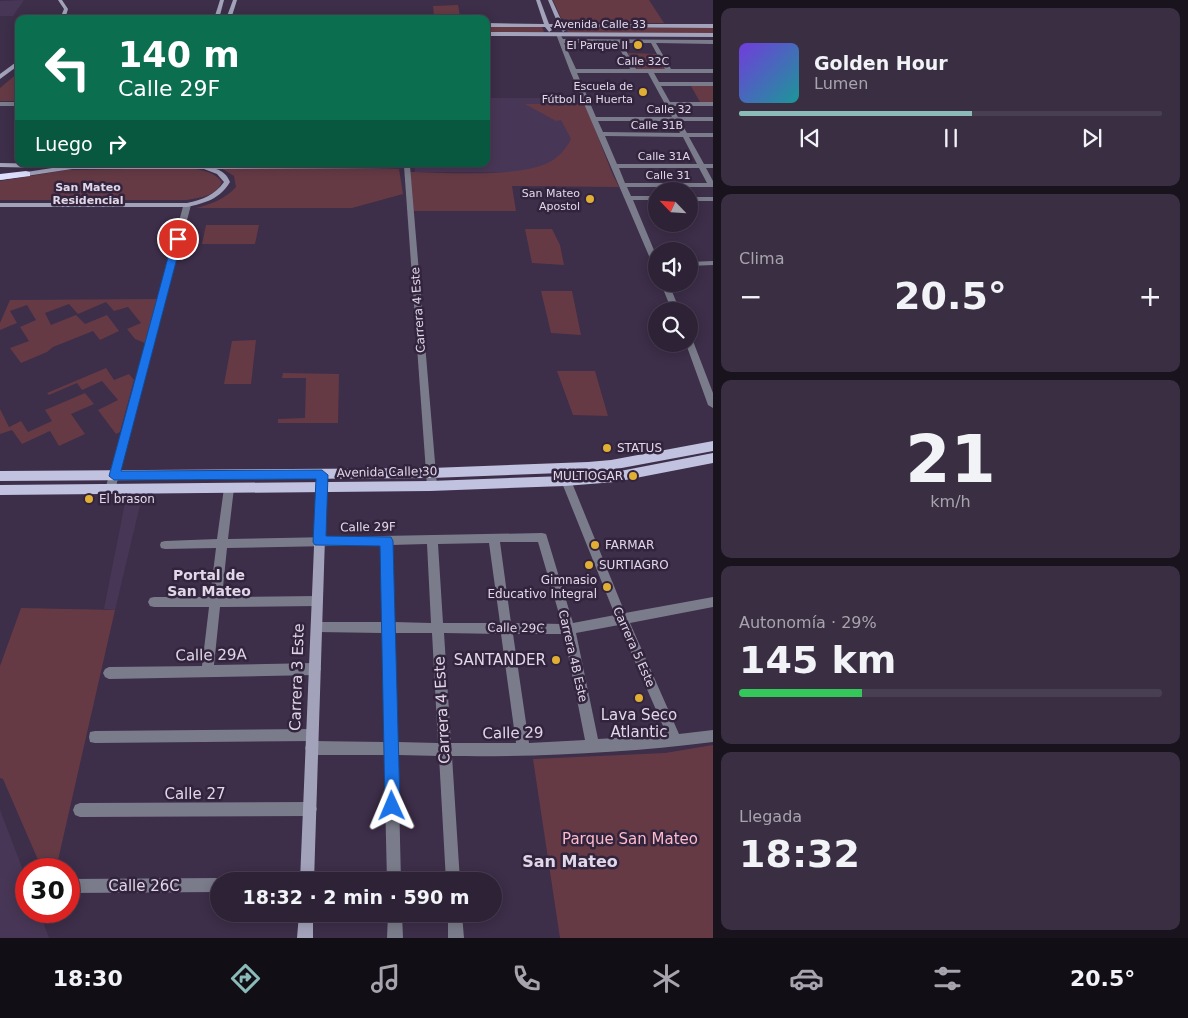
<!DOCTYPE html>
<html lang="es">
<head>
<meta charset="utf-8">
<style>
  :root { --surface:#2e2237; --page:#3a2f42; --text:#f1f3f6; --muted:#a7a4ad; --line:#493f52; --accent:#8bbbb9 }
  body { margin:0; font-family:"DejaVu Sans",sans-serif; background:var(--page); color:var(--text); height:100vh; display:flex; flex-direction:column; font-size:19px; white-space:nowrap }
  * { box-sizing:border-box; margin:0 }
  p { font-size:16px; color:var(--muted) }
  .icon { flex:none; width:28px; height:28px; fill:none; stroke:currentColor; stroke-width:2; stroke-linecap:round; stroke-linejoin:round }
  .map { position:relative; flex:1; overflow:hidden }
  .details { display:flex; flex-direction:column; gap:8px; padding:8px; background:#19131e; width:475px }
  .details>* { flex:none }
  .guide { position:absolute; left:15px; top:15px; width:475px; height:152px; border-radius:10px; box-shadow:0 2px 12px #0003,0 0 0 1px var(--line); background:#0b6e4f; color:#fff; overflow:hidden }
  .needle { width:32px; rotate:295deg }
  .buttons { position:absolute; left:648px; top:182px; display:grid; gap:10px }
  .buttons a { display:grid; place-items:center; width:50px; height:50px; border-radius:50%; background:var(--surface); box-shadow:0 2px 12px #0003,0 0 0 1px var(--line); font-size:25px }
  .speed { position:absolute; left:15px; top:858px; display:flex; gap:10px; font-size:25px; font-weight:700; text-align:center }
  .speed>* { display:grid; place-content:center; width:65px; height:65px; border-radius:50%; background:var(--surface); box-shadow:0 2px 12px #0003,0 0 0 1px var(--line); line-height:1 }
  .speed .limit { border:8px solid #d22; background:#fff; color:#111 }
  .pin { position:absolute; display:grid; place-items:center; width:42px; height:42px; color:#fff; margin:-21px; border:2px solid #fff; border-radius:50%; box-shadow:0 1px 5px #0007 }
  .me { position:absolute; width:55px; margin:-28px; rotate:359deg; stroke-linejoin:round; filter:drop-shadow(0 0 4px #0008) }
  .turn { display:flex; align-items:center; gap:18px; height:105px; padding:0 20px; font-size:22px }
  .turn .icon { width:65px; height:65px; stroke-width:2.5 }
  .turn b { display:block; font-size:35px; line-height:42px }
  .then { display:flex; align-items:center; height:48px; padding:0 20px; background:#0003; gap:10px; font-size:19px }
  .big { font-size:38px; font-weight:800; line-height:1.1 }
  .details .card { flex:1; display:flex; flex-direction:column; justify-content:center; gap:8px; min-width:0; padding:0 18px; border-radius:10px; background:var(--page) }
  .details .dial { align-items:center; gap:0 }
  .dial b { font-size:65px; line-height:1 }
  .song { display:flex; align-items:center; gap:15px }
  .cover { width:60px; height:60px; border-radius:8px; background:linear-gradient(135deg,hsl(260 70% 55%),hsl(180 70% 35%)) }
  .played { height:5px; border-radius:2px; background:linear-gradient(90deg,var(--accent) 55%,var(--line) 55%) }
  .keys { display:flex; justify-content:space-around; direction:ltr }
  .heat { display:flex; justify-content:space-between; align-items:center; font-size:28px; direction:ltr }
  .charge { height:8px; border-radius:4px; background:linear-gradient(90deg,#34c759 29%,var(--line) 0) }
  .trip { position:absolute; left:210px; top:872px; width:292px; height:50px; border-radius:25px; background:var(--surface); box-shadow:0 2px 12px #0003,0 0 0 1px var(--line); font-weight:800; line-height:50px; text-align:center }
  .tab-bar { display:flex; height:80px; justify-content:space-around; align-items:center; background:#120e16; color:var(--muted) }
  .tab-bar .icon { width:35px; height:35px }
  .tab-bar .current { color:var(--accent) }
  .tab-bar b { font-size:22px; color:var(--text) }
  main { display:flex; flex:1; min-height:0 }
  .map>svg:first-child { display:block }
</style>
</head>
<body>
<main>
<div class="map">
<svg width="713" height="938" viewBox="0 0 713 938">
  <rect width="100%" height="100%" fill="#3d2e49"/>
  <g fill="#483656">
    <path d="M 24,0 L 13,16 L 0,16 L 0,1 Z"/>
    <path d="M 486,98 L 577,98 L 579,103 L 585,104 L 612,173 L 415,172 L 415,164 L 486,164 Z"/>
    <path d="M 134,501 L 141,501 L 115,610 L 104,609 L 125,503 Z"/>
    <path d="M 0,810 L 26,878 L 26,911 L 39,911 L 49,938 L 0,938 Z"/>
  </g>
  <g fill="#653a45">
    <path d="M 553,0 L 649,0 L 664,23 L 575,23 L 561,18 Z"/>
    <path d="M 458,5 L 460,16 L 434,15 L 433,6 Z"/>
    <path d="M 486,27 L 542,27 L 544,32 L 486,32 Z"/>
    <path d="M 568,28 L 713,28 L 713,33 L 567,33 Z"/>
    <path d="M 628,53 L 658,54 L 666,70 L 635,70 Z"/>
    <path d="M 19,72 L 19,101 L 0,101 L 0,88 Z"/>
    <path d="M 691,86 L 713,86 L 713,102 L 700,102 Z"/>
    <path d="M 525,104 L 585,104 L 612,173 L 619,187 L 512,186 L 516,211 L 413,211 L 409,172 C 444,172 531,180 557,157 C 563,152 568,145 571,139 L 561,120 L 556,121 Z"/>
    <path d="M 189,168 C 202,170 213,171 222,182 C 215,197 201,197 187,200 L 0,200 L 0,181 L 66,170 Z"/>
    <path d="M 221,168 L 399,169 L 403,194 L 352,208 L 196,208 C 212,204 225,199 236,187 L 234,176 Z"/>
    <path d="M 206,225 L 259,225 L 255,244 L 202,244 Z"/>
    <path d="M 525,229 L 552,229 L 560,245 L 564,265 L 532,263 Z"/>
    <path d="M 541,291 L 572,291 L 581,335 L 551,333 Z"/>
    <path d="M 157,299 L 145,343 L 135,339 L 127,329 L 141,323 L 128,307 L 114,311 L 106,302 L 78,314 L 69,304 L 45,313 L 51,325 L 76,315 L 85,324 L 107,315 L 119,331 L 100,340 L 93,331 L 53,347 L 47,352 L 21,363 L 10,348 L 29,341 L 20,327 L 36,320 L 27,305 L 10,311 L 17,323 L 0,330 L 0,323 L 10,300 Z"/>
    <path d="M 256,340 L 251,384 L 224,384 L 232,341 Z"/>
    <path d="M 106,368 L 114,380 L 129,374 L 134,380 L 120,432 L 116,434 L 98,410 L 118,400 L 102,381 L 82,390 L 77,383 L 49,395 L 47,393 Z"/>
    <path d="M 557,371 L 595,371 L 608,416 L 573,415 Z"/>
    <path d="M 283,373 L 339,374 L 338,423 L 278,423 L 278,419 L 305,418 L 306,378 L 282,378 Z"/>
    <path d="M 85,393 L 94,404 L 71,414 L 85,434 L 59,446 L 50,431 L 22,444 L 12,430 L 0,434 L 0,409 L 9,427 L 21,421 L 28,432 L 52,421 L 45,410 Z"/>
    <path d="M 21,608 L 115,610 L 56,869 L 42,869 L 3,779 L 0,778 L 0,666 Z"/>
    <path d="M 713,745 L 713,938 L 560,938 L 533,759 L 665,753 Z"/>
  </g>
  <g fill="none" stroke-linecap="round" stroke-linejoin="round">
    <g fill="#7b7c8b" fill-rule="evenodd">
      <path d="M 556,34 L 560,34 L 563,39 L 713,40 L 713,44 L 656,43 L 671,69 L 713,69 L 713,73 L 654,73 L 659,82 L 713,82 L 713,86 L 661,86 L 670,102 L 713,102 L 713,106 L 672,106 L 678,117 L 713,117 L 713,121 L 680,121 L 687,133 L 713,133 L 713,137 L 689,137 L 704,164 L 713,164 L 713,168 L 706,168 L 713,181 L 713,187 L 627,187 L 631,196 L 656,196 L 656,200 L 633,200 L 656,255 L 656,265 L 652,263 L 570,71 ZM 564,43 L 617,43 L 630,69 L 576,69 ZM 622,43 L 651,43 L 665,69 L 636,69 ZM 577,73 L 648,73 L 672,117 L 596,117 ZM 598,121 L 674,121 L 680,133 L 603,132 ZM 605,136 L 683,137 L 697,164 L 617,164 ZM 619,168 L 699,168 L 707,183 L 625,183 Z"/>
      <rect x="0" y="102" width="19" height="4"/>
      <path d="M 407,164 L 410,166 L 437,486 L 436,489 L 428,489 L 427,486 L 404,166 Z"/>
      <rect x="689" y="197" width="24" height="4"/>
      <path d="M 184,203 L 191,205 L 115,490 L 114,493 L 106,493 L 105,490 Z"/>
      <path d="M 713,261 L 713,265 L 689,266 L 689,262 Z"/>
      <path d="M 661,284 L 669,284 L 680,311 L 672,311 Z"/>
      <path d="M 689,338 L 693,341 L 713,393 L 713,408 L 708,405 L 686,344 L 689,344 Z"/>
      <path d="M 561,464 L 565,465 L 566,468 L 625,613 L 713,597 L 713,607 L 630,623 L 679,734 L 713,730 L 713,742 C 626,753 539,757 452,756 L 460,881 L 446,881 L 439,756 L 398,755 L 401,881 L 387,881 L 384,755 L 312,755 L 307,753 L 305,748 L 307,743 L 312,741 L 384,742 L 382,633 L 317,632 L 313,631 L 311,627 L 313,623 L 317,622 L 382,622 L 381,545 L 227,548 L 222,597 L 317,596 L 321,597 L 323,601 L 321,605 L 317,606 L 220,607 L 214,665 L 315,663 L 319,665 L 321,669 L 319,673 L 315,675 L 109,679 L 105,677 L 103,673 L 105,669 L 109,667 L 202,666 L 209,607 L 154,607 L 150,606 L 148,602 L 150,598 L 154,597 L 210,597 L 216,548 L 165,549 L 161,548 L 160,545 L 161,542 L 165,541 L 217,539 L 224,488 L 225,485 L 233,485 L 234,488 L 228,539 L 542,533 L 546,534 L 547,537 L 573,623 L 615,615 L 556,468 L 557,465 ZM 500,542 L 538,542 L 562,624 L 511,623 ZM 489,543 L 500,623 L 443,623 L 438,544 ZM 427,544 L 431,623 L 394,622 L 391,545 ZM 619,625 L 667,735 L 598,739 L 576,633 ZM 394,633 L 432,633 L 438,743 L 397,742 ZM 444,633 L 501,634 L 516,743 L 451,743 ZM 513,634 L 564,634 L 585,740 L 529,743 Z"/>
      <path d="M 312,729 L 317,730 L 318,735 L 317,740 L 312,741 L 95,743 L 90,742 L 89,737 L 90,732 L 95,731 Z"/>
      <path d="M 310,802 L 315,804 L 317,809 L 315,814 L 310,816 L 80,817 L 75,815 L 73,810 L 75,805 L 80,803 Z"/>
      <path d="M 219,878 L 225,881 L 219,881 L 219,892 L 69,893 L 69,879 Z"/>
      <path d="M 388,914 L 402,914 L 403,938 L 387,938 Z"/>
      <path d="M 448,914 L 462,914 L 464,938 L 448,938 Z"/>
    </g>
    <g fill="#a2a3bb" fill-rule="evenodd">
      <path d="M 58,0 L 62,0 L 68,9 L 65,19 L 60,19 L 64,9 Z"/>
      <path d="M 220,0 L 224,0 L 219,19 L 214,19 Z"/>
      <path d="M 233,0 L 237,0 L 231,19 L 226,19 Z"/>
      <path d="M 536,0 L 540,0 L 549,24 L 558,24 L 548,0 L 552,0 L 563,24 L 713,24 L 713,28 L 564,27 L 566,30 L 563,32 L 559,27 L 550,27 L 552,30 L 549,32 L 545,27 L 486,27 L 486,23 L 544,24 Z"/>
      <path d="M 486,32 L 713,33 L 713,37 L 486,36 Z"/>
      <path d="M 19,60 L 19,65 L 0,79 L 0,74 Z"/>
      <path d="M 0,163 L 46,164 L 49,166 L 46,168 L 0,167 Z"/>
      <path d="M 409,164 L 410,166 L 407,168 L 216,169 C 223,171 227,175 230,182 C 220,199 205,203 187,207 L 0,207 L 0,203 L 187,203 C 202,200 215,195 224,182 L 217,174 L 204,169 L 72,169 L 0,180 L 0,176 L 72,165 Z"/>
      <path d="M 322,471 L 326,472 L 327,475 L 314,881 L 300,881 L 317,475 L 318,472 Z"/>
      <path d="M 299,914 L 313,914 L 313,938 L 297,938 Z"/>
    </g>
    <g fill="#c0c2e0" fill-rule="evenodd">
      <path d="M 713,441 L 713,451 L 611,470 L 588,472 L 431,478 L 0,481 L 0,471 L 431,468 L 588,462 L 611,460 Z"/>
      <path d="M 713,453 L 713,463 L 615,482 L 565,486 L 430,491 L 0,495 L 0,485 L 430,481 L 565,476 L 615,472 Z"/>
    </g>
    <path fill="#dcdefb" fill-rule="evenodd" d="M 26,171 L 30,172 L 30,176 L 0,180 L 0,174 Z"/>
  </g>
  <path fill="#1a73e8" stroke="#114b97" d="M 178,236 L 182,239 L 121,471 L 322,470 L 328,475 L 326,536 L 391,537 L 393,541 L 400,806 L 398,811 L 392,814 L 387,811 L 385,806 L 380,546 L 315,545 L 313,542 L 316,479 L 114,480 L 109,476 L 173,239 Z"/>
  <g fill="#e1af34" stroke="#33243e" stroke-width="2">
    <circle cx="638" cy="45" r="5"/>
    <circle cx="643" cy="92" r="5"/>
    <circle cx="590" cy="199" r="5"/>
    <circle cx="607" cy="448" r="5"/>
    <circle cx="633" cy="476" r="5"/>
    <circle cx="89" cy="499" r="5"/>
    <circle cx="595" cy="545" r="5"/>
    <circle cx="589" cy="565" r="5"/>
    <circle cx="607" cy="587" r="5"/>
    <circle cx="556" cy="660" r="5"/>
    <circle cx="639" cy="698" r="5"/>
  </g>
  <g text-anchor="middle" stroke-width="5" stroke-linejoin="round" paint-order="stroke">
    <g font-size="11" fill="#e0d7e8" stroke="#33243e">
      <text x="600" y="28">Avenida Calle 33</text>
      <text x="643" y="65">Calle 32C</text>
      <text x="669" y="113">Calle 32</text>
      <text x="657" y="129">Calle 31B</text>
      <text x="664" y="160">Calle 31A</text>
      <text x="668" y="179">Calle 31</text>
    </g>
    <g font-size="11" fill="#e0d7e8" stroke="#33243e" text-anchor="end">
      <text x="628" y="49">El Parque II</text>
      <text x="633" y="90">Escuela de<tspan x="633" dy="13">Fútbol La Huerta</tspan></text>
      <text x="580" y="197">San Mateo<tspan x="580" dy="13">Apostol</tspan></text>
    </g>
    <g font-size="11" font-weight="bold" fill="#e0d7e8" stroke="#33243e">
      <text x="88" y="191">San Mateo<tspan x="88" dy="13">Residencial</tspan></text>
    </g>
    <g font-size="12" fill="#e0d7e8" stroke="#33243e">
      <text transform="translate(418 310) rotate(-94)" y="4">Carrera 4 Este</text>
      <text transform="translate(387 472) rotate(-1)" y="4">Avenida Calle 30</text>
      <text transform="translate(368 527) rotate(-1)" y="4">Calle 29F</text>
      <text transform="translate(516 628) rotate(1)" y="4">Calle 29C</text>
      <text transform="translate(634 647) rotate(66)" y="4">Carrera 5 Este</text>
      <text transform="translate(573 656) rotate(77)" y="4">Carrera 4B Este</text>
    </g>
    <g font-size="12" fill="#e0d7e8" stroke="#33243e" text-anchor="start">
      <text x="617" y="452">STATUS</text>
      <text x="623" y="480" text-anchor="end">MULTIOGAR</text>
      <text x="99" y="503">El brason</text>
      <text x="605" y="549">FARMAR</text>
      <text x="599" y="569">SURTIAGRO</text>
      <text x="597" y="584" text-anchor="end">Gimnasio<tspan x="597" dy="14">Educativo Integral</tspan></text>
    </g>
    <g font-size="14" font-weight="bold" fill="#e0d7e8" stroke="#33243e">
      <text x="209" y="580">Portal de<tspan x="209" dy="16">San Mateo</tspan></text>
    </g>
    <g font-size="15" fill="#e0d7e8" stroke="#33243e">
      <text transform="translate(211 655) rotate(-1)" y="5">Calle 29A</text>
      <text transform="translate(297 677) rotate(-88)" y="5">Carrera 3 Este</text>
      <text transform="translate(442 710) rotate(-93)" y="5">Carrera 4 Este</text>
      <text transform="translate(513 733) rotate(-1)" y="5">Calle 29</text>
      <text x="195" y="799">Calle 27</text>
      <text x="144" y="891">Calle 26C</text>
    </g>
    <g font-size="15" fill="#e0d7e8" stroke="#33243e" text-anchor="end">
      <text x="546" y="665">SANTANDER</text>
      <text x="639" y="720" text-anchor="middle">Lava Seco<tspan x="639" dy="17">Atlantic</tspan></text>
    </g>
    <g font-size="15" fill="#febbca" stroke="#33243e">
      <text x="630" y="844">Parque San Mateo</text>
    </g>
    <g font-size="16" font-weight="bold" fill="#e0d7e8" stroke="#33243e">
      <text x="570" y="867">San Mateo</text>
    </g>
  </g>
</svg>
<div class="buttons">
<a><svg class="needle" viewBox="-14 -14 28 28"><path d="M0-13l5 13h-10z" fill="#e53935"/><path d="M0 13l5-13h-10z" fill="#a7a4ad"/></svg></a>
<a><svg class="icon" aria-label="sound" viewBox="0 0 24 24"><path d="M4 9h4l5-4v14l-5-4H4zM17 9q2 3 0 6"/></svg></a>
<a><svg class="icon" aria-label="search" viewBox="0 0 24 24"><circle cx="10" cy="10" r="6"/><path d="M15 15l6 6"/></svg></a>
</div>
<div class="speed"><div class="limit">30</div></div>
<div class="pin" style="left:178px;top:239px;background:#d93025"><svg class="icon" aria-label="arrive" viewBox="0 0 24 24"><path d="M6 21V4h12l-3 4 3 4H6"/></svg></div>
<svg class="me" style="left:392px;top:806px" viewBox="-20 -20 40 40"><path d="M0-17L14 15 0 8-14 15z" fill="#1a73e8" stroke="#fff" stroke-width="4"/></svg>
<div class="trip">18:32 · 2 min · 590 m</div>
<div class="guide">
<div class="turn"><svg class="icon" aria-label="left" viewBox="0 0 24 24"><path d="M17 20v-9H6M10 6l-5 5 5 5"/></svg><div><b>140 m</b>Calle 29F</div></div>
<div class="then">Luego<svg class="icon" aria-label="right" viewBox="0 0 24 24"><path d="M7 20v-9h11M14 6l5 5-5 5"/></svg></div>
</div>
</div>
<section class="details">
<div class="card">
<div class="song"><i class="cover"></i><div><b>Golden Hour</b><p>Lumen</p></div></div>
<div class="played"></div>
<div class="keys"><svg class="icon" aria-label="previous" viewBox="0 0 24 24"><path d="M18 5L8 12l10 7zM5 5v14"/></svg><svg class="icon" aria-label="pause" viewBox="0 0 24 24"><path d="M8 5v14M16 5v14"/></svg><svg class="icon" aria-label="next" viewBox="0 0 24 24"><path d="M6 5l10 7-10 7zM19 5v14"/></svg></div>
</div>
<div class="card"><p>Clima</p>
<div class="heat"><a>−</a><b class="big">20.5°</b><a>+</a></div>
</div>
<div class="card dial"><b>21</b><p>km/h</p></div>
<div class="card"><p>Autonomía · 29%</p><b class="big">145 km</b><div class="charge"></div></div>
<div class="card"><p>Llegada</p><b class="big">18:32</b></div>
</section>
</main>
<nav class="tab-bar">
<b>18:30</b>
<svg class="icon current" aria-label="directions" viewBox="0 0 24 24"><path d="M12 3l9 9-9 9-9-9zM9 14v-3h6M13 9l2 2-2 2"/></svg>
<svg class="icon" aria-label="music" viewBox="0 0 24 24"><path d="M9 18V5l10-2v13"/><circle cx="6" cy="18" r="3"/><circle cx="16" cy="16" r="3"/></svg>
<svg class="icon" aria-label="phone" viewBox="0 0 24 24"><path d="M5 4h4l2 5-3 2q2 4 5 5l2-3 5 2v4C11 20 4 13 5 4z"/></svg>
<svg class="icon" aria-label="climate" viewBox="0 0 24 24"><path d="M12 3v18M4 7l16 10M4 17L20 7"/></svg>
<svg class="icon" aria-label="car" viewBox="0 0 24 24"><path d="M5 17H2v-5l4-1 3-4h7l3 4 3 1v5h-3M9 17h6M6 11h13"/><circle cx="7" cy="17" r="2"/><circle cx="17" cy="17" r="2"/></svg>
<svg class="icon" aria-label="filters" viewBox="0 0 24 24"><path d="M4 7h16M4 17h16"/><circle cx="9" cy="7" r="2"/><circle cx="15" cy="17" r="2"/></svg>
<b>20.5°</b>
</nav>
</body>
</html>
